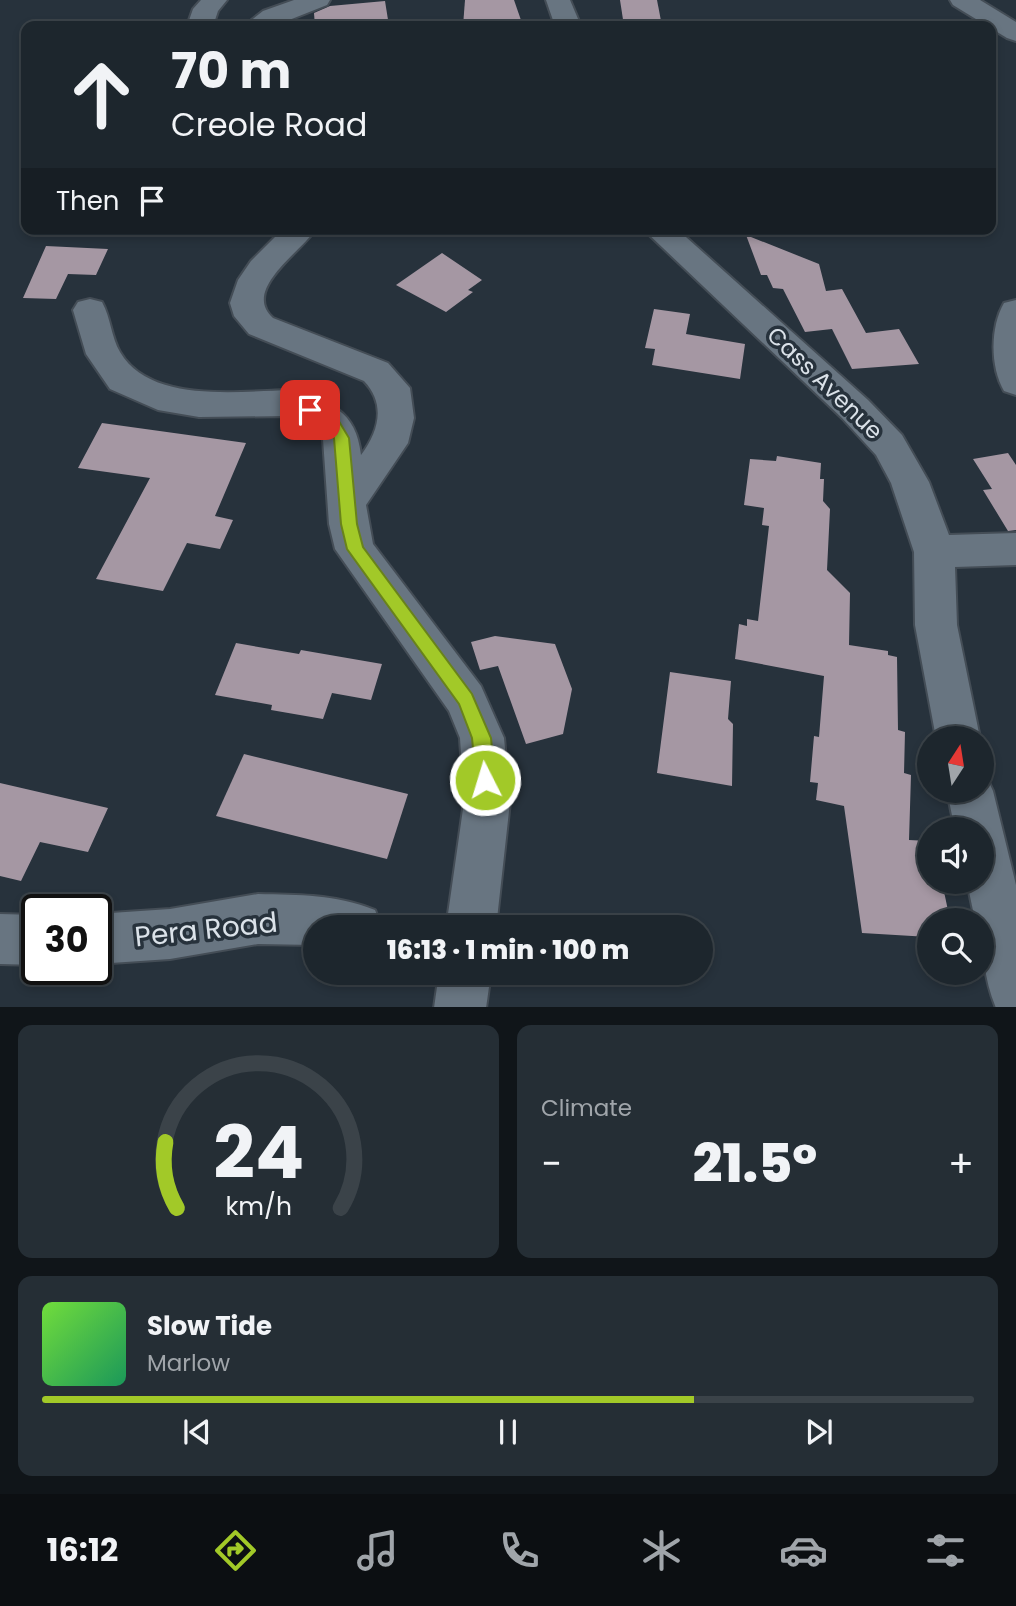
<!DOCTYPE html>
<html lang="en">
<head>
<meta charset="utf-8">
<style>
  :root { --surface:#1d262d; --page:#252e35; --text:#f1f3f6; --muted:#a0a5aa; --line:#3b4349; --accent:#a2c928 }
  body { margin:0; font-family:Poppins,sans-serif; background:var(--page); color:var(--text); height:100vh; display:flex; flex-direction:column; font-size:26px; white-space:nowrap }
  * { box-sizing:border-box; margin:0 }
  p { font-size:23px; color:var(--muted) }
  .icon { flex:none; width:38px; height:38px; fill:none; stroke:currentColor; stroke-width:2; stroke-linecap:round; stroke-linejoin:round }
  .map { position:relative; height:1007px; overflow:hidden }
  .drawer { display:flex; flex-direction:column; gap:18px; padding:18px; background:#101519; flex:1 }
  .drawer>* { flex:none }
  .banner { position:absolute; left:21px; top:21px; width:975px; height:214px; border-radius:14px; box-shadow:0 4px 10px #0003,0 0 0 2px var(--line); background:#1d262d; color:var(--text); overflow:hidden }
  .needle { width:46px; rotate:12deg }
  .tools { position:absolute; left:917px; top:726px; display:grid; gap:14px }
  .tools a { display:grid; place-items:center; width:77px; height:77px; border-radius:50%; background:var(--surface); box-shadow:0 4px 10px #0003,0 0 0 2px var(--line); font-size:35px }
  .speed { position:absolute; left:21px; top:894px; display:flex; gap:14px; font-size:35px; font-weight:700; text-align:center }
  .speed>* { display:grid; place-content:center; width:91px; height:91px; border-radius:50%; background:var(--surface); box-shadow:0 4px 10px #0003,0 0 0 2px var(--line); line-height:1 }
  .speed .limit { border:4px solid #111; border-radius:10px; background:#fff; color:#111 }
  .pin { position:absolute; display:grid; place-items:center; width:60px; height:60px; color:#fff; margin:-30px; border-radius:14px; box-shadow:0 4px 10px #0006 }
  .me { position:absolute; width:77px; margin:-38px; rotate:355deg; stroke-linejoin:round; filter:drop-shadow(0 0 5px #0008) }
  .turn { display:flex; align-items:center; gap:24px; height:147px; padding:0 35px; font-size:32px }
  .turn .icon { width:91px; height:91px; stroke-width:2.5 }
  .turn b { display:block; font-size:49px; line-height:60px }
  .then { display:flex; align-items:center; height:66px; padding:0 35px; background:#0003; gap:14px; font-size:26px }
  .big { font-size:52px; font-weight:800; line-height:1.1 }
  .drawer .widget { flex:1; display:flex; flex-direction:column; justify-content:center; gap:10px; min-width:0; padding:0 24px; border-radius:14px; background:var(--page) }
  .drawer .dial { align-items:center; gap:0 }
  .dial svg { height:182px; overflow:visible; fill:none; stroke:var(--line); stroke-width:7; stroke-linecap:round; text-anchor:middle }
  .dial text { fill:var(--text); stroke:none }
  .song { display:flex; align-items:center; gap:21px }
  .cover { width:84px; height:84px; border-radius:10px; background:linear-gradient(135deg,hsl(100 70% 55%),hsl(150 70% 35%)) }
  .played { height:7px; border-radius:4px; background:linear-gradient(90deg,var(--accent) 70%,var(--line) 70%) }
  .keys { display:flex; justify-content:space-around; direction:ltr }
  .heat { display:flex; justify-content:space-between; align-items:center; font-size:38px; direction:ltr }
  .drawer .tiles { flex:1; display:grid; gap:18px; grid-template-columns:1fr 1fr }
  .widget:last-child { grid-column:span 2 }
  .trip { position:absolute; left:303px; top:915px; width:410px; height:70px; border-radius:35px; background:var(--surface); box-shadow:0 4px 10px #0003,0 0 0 2px var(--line); font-weight:800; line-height:70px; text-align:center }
  .menu { display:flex; height:112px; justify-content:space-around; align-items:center; background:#0c0f12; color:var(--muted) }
  .menu .icon { width:49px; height:49px }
  .menu .current { color:var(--accent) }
  .menu b { font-size:32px; color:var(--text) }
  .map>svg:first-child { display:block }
</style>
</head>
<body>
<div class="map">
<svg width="1016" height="1008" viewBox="0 0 1016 1008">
  <rect width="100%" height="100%" fill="#27323c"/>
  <g fill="#a597a3">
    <path d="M 465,0 L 514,0 L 523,26 L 463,26 Z"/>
    <path d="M 620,0 L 657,0 L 662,26 L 624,26 Z"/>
    <path d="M 385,1 L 389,26 L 315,26 L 314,13 L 330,6 Z"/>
    <path d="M 746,235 L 819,264 L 826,291 L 842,289 L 866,333 L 899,329 L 919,364 L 852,369 L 832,329 L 805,332 L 783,289 L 773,288 L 767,275 L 761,275 Z"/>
    <path d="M 46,246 L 108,249 L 96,275 L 68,274 L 56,299 L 23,298 Z"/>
    <path d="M 442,253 L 482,280 L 468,290 L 473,292 L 446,312 L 396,285 Z"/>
    <path d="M 654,309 L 690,314 L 686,334 L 745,344 L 740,379 L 652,365 L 655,349 L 645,348 Z"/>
    <path d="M 102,423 L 246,443 L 215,516 L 233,520 L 220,549 L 187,543 L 163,591 L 96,579 L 150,478 L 78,468 Z"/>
    <path d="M 1008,453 L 1016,465 L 1016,530 L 1008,531 L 983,490 L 992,489 L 973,459 Z"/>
    <path d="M 777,456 L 821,463 L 820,479 L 824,479 L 823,501 L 830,509 L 827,570 L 850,593 L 849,645 L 888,651 L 888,655 L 897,657 L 898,730 L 905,732 L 904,773 L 911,775 L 909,840 L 929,841 L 929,882 L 942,882 L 950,920 L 929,920 L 929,937 L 862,933 L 844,806 L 816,800 L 818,783 L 810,782 L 814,736 L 819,737 L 824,676 L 735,659 L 739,624 L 747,626 L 747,619 L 758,621 L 769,526 L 762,525 L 764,508 L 744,505 L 750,459 L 776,461 Z"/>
    <path d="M 495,636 L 555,644 L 572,689 L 563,734 L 526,744 L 498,666 L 480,670 L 471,642 Z"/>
    <path d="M 236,643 L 299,654 L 301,650 L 382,664 L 371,700 L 332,693 L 323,719 L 271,710 L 272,705 L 215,695 Z"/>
    <path d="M 670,672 L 731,681 L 728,719 L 733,724 L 732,786 L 657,773 Z"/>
    <path d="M 244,754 L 408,794 L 387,859 L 216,816 Z"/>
    <path d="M 0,783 L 108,808 L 88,852 L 40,842 L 21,881 L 0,876 Z"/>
  </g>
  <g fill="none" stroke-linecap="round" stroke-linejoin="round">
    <g stroke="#444d56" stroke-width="4">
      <g id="minor">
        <path d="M 201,0 L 227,0 L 218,11 L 213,26 L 187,26 L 193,9 Z"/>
        <path d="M 294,0 L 330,0 L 327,5 L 274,26 L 244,26 L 263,11 Z"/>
        <path d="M 546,0 L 570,0 L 581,26 L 555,26 Z"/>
        <path d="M 950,0 L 980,0 L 1016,22 L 1016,41 L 1007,38 L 953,5 Z"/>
        <path d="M 283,229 L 316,229 C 302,251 241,290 273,318 L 388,363 L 410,388 L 414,418 L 408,443 L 366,505 L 373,544 L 481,686 L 504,738 L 510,802 L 496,928 L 446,928 L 464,802 L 460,738 L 449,711 L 335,549 L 329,524 L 323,439 L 315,426 L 288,416 L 199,417 L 158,410 L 110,389 L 86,354 L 73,310 L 78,302 L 90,299 L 102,302 C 111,318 111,337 120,352 C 150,404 240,391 291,390 C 330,402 356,410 361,455 C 379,431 386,404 364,381 L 249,334 L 234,316 L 230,303 L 238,280 L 251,261 Z"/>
        <path d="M 643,229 L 677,229 L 868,400 L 902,435 L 929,482 L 949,535 L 1016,533 L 1016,565 L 955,567 L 957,625 L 980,738 L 936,738 L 915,625 L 914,552 L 891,483 L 876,455 L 842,418 Z"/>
        <path d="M 1016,300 L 1016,395 L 1004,391 C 990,367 990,327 1004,303 Z"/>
        <path d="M 982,774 L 986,776 L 993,791 L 1016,885 L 1016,1008 L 996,1008 C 984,979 982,951 982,920 L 975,920 L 967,882 L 982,882 L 982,830 L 955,830 L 947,791 L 982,791 Z"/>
        <path d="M 258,894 C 300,895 335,894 375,910 L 382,928 L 315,928 L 315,945 L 258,944 L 170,959 L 96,964 L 96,914 L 170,909 Z"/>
        <path d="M 0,914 L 37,915 L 37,965 L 0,964 Z"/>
        <path d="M 439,973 L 491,973 L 486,1008 L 434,1008 Z"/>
      </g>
    </g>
    <use href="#minor" fill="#687581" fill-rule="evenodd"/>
  </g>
  <path fill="#a2c928" stroke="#69831a" stroke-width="2" d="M 310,405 L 334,413 L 349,438 L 357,524 L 363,547 L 472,694 L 491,738 L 495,780 L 492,787 L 485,789 L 479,787 L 476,780 L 472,738 L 459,704 L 347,549 L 341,524 L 334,438 L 323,420 L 304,414 L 302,410 L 304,406 Z"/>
  <g text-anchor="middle" stroke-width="7" stroke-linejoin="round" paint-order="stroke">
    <g font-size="23" fill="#dbe2e9" stroke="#27323c">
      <text transform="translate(825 383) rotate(44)" y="8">Cass Avenue</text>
    </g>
    <g font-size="28" fill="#dbe2e9" stroke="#27323c">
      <text transform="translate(206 929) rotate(-6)" y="10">Pera Road</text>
    </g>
  </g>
</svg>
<div class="tools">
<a><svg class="needle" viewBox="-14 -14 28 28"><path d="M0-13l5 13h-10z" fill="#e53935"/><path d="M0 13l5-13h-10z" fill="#a0a5aa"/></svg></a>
<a><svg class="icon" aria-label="sound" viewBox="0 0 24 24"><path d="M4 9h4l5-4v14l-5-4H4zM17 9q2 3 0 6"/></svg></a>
<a><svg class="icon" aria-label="search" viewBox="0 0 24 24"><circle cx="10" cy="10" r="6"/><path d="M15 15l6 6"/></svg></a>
</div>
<div class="speed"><div class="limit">30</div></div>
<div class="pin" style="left:310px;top:410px;background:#d93025"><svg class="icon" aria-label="arrive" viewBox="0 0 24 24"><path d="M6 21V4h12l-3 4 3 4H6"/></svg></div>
<svg class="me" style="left:485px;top:780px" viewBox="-20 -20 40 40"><circle r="17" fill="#a2c928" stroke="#fff" stroke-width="3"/><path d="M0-11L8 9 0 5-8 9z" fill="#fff"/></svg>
<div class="trip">16:13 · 1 min · 100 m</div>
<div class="banner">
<div class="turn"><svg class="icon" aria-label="ahead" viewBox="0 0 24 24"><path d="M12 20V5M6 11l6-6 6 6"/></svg><div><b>70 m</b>Creole Road</div></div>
<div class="then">Then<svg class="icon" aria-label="arrive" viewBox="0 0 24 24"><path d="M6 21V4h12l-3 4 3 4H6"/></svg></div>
</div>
</div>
<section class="drawer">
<div class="tiles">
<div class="widget dial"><svg viewBox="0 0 100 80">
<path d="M14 69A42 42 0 1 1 86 69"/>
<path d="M14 69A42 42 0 0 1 9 40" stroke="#a2c928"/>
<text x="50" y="56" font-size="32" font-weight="700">24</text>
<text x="50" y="72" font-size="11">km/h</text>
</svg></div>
<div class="widget"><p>Climate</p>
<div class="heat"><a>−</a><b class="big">21.5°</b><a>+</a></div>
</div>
<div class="widget">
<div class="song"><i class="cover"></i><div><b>Slow Tide</b><p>Marlow</p></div></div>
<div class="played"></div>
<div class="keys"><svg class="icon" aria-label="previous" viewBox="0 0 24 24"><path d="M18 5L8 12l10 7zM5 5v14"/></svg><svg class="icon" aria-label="pause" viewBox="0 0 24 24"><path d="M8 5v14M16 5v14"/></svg><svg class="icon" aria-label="next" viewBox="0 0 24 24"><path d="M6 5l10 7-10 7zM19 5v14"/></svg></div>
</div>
</div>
</section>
<nav class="menu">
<b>16:12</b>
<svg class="icon current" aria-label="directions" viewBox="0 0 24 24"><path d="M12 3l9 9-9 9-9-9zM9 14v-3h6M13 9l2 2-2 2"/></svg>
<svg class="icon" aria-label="music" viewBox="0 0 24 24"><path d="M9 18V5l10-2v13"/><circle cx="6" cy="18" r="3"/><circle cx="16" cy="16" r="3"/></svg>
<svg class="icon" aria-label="phone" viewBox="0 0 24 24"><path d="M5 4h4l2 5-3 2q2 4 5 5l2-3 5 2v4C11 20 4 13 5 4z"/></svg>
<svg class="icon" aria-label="climate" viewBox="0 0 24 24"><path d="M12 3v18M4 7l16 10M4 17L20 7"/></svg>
<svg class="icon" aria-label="car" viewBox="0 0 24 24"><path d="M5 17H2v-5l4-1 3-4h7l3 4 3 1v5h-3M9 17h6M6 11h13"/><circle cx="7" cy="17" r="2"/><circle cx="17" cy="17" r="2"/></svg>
<svg class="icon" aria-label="filters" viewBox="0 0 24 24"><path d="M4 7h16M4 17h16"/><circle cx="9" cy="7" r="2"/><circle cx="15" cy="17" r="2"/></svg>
</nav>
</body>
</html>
